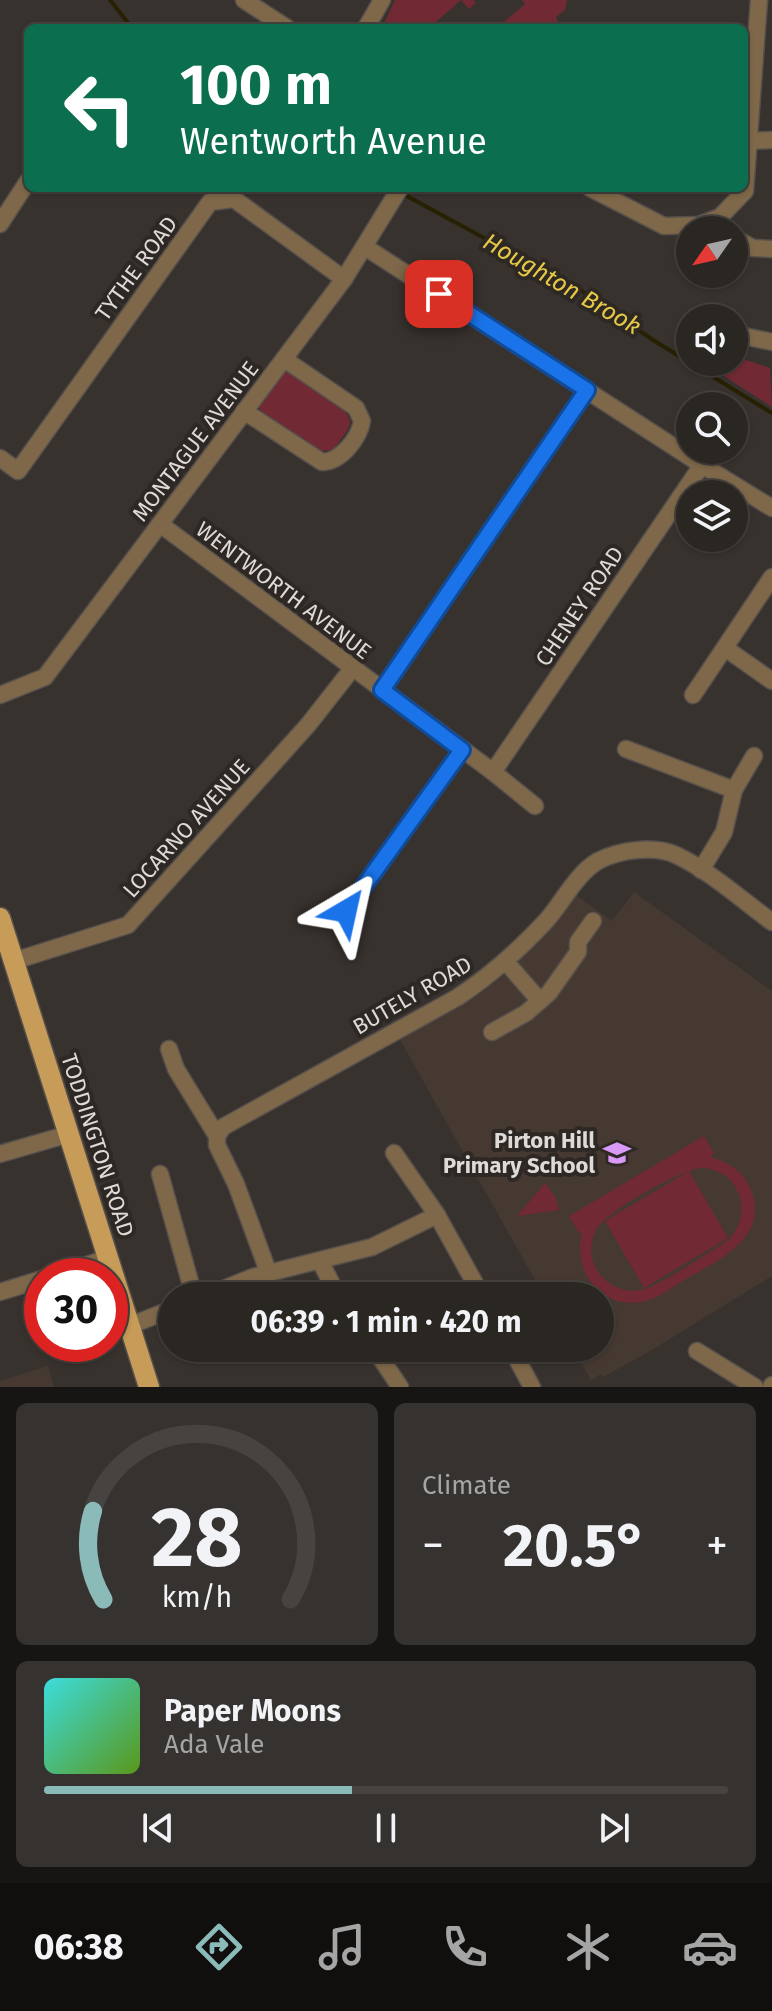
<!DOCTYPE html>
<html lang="en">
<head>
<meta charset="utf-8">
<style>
  :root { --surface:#2a2622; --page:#36322f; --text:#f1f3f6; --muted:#a5a5a5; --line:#464340; --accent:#8bbbb9 }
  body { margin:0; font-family:"Fira Sans",sans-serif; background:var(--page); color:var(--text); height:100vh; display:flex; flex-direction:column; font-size:30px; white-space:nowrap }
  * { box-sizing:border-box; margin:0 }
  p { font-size:26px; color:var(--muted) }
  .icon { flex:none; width:44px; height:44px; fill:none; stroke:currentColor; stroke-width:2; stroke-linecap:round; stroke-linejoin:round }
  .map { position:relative; height:1387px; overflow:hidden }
  .panel { display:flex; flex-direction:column; gap:16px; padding:16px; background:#171513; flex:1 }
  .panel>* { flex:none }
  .top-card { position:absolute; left:24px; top:24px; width:724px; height:168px; border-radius:12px; box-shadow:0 2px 6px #0004,0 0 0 2px var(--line); background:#0b6e4f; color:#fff; overflow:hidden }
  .needle { width:52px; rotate:236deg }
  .tools { position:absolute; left:676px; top:216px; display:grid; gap:16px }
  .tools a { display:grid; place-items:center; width:72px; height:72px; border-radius:50%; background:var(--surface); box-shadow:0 2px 6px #0004,0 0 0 2px var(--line); font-size:40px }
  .speed { position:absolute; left:24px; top:1258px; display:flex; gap:16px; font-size:40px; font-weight:700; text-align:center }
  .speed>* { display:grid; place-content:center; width:104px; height:104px; border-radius:50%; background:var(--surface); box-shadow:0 2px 6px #0004,0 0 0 2px var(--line); line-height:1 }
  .speed .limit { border:12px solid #d22; background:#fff; color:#111 }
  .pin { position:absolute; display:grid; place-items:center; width:68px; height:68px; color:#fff; margin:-34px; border-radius:16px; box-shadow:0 4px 12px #0006 }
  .me { position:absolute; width:88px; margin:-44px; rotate:36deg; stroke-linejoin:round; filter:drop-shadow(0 0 6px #0008) }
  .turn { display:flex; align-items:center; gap:28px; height:168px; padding:0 24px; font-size:36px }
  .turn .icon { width:104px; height:104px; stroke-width:2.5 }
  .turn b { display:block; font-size:56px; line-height:68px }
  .big { font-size:60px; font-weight:700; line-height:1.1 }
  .panel .tile { flex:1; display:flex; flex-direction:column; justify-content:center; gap:12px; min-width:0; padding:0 28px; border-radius:12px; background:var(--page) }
  .panel .dial { align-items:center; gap:0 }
  .dial svg { height:208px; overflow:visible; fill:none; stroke:var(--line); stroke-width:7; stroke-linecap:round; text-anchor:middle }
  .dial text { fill:var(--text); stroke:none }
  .song { display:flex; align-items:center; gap:24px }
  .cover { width:96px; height:96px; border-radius:12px; background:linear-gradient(135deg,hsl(180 70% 55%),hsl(90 70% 35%)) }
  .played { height:8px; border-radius:4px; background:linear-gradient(90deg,var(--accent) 45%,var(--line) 45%) }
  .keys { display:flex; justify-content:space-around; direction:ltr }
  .heat { display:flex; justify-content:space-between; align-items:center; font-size:44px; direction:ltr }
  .panel .tiles { flex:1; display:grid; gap:16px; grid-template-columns:1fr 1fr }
  .tile:last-child { grid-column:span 2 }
  .trip { position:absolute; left:158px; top:1282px; width:456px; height:80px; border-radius:40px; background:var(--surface); box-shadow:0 2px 6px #0004,0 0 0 2px var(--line); font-weight:700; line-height:80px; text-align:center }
  .tabs { display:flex; height:128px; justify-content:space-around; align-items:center; background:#110f0e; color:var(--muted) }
  .tabs .icon { width:56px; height:56px }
  .tabs .current { color:var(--accent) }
  .tabs b { font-size:36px; color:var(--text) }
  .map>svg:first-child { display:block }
</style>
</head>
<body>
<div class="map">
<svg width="772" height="1387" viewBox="0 0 772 1387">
  <rect width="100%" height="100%" fill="#38322e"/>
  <g fill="#453931">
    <path d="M 634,892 L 772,991 L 772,1276 L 647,1353 L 603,1377 L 601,1374 L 591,1380 L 573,1348 L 600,1348 L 600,1296 L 544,1296 L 399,1038 L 500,976 L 547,932 L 576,895 L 612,921 Z"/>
    <path d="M 48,1366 L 54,1387 L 0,1387 L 0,1381 Z"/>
  </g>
  <g fill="#712a33" fill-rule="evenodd">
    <path d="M 395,0 L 473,0 L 476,3 L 469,9 L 461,0 L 429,28 L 382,28 Z"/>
    <path d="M 522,0 L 567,0 L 565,10 L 556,17 L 560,28 L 497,28 L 525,4 Z"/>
    <path d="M 734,356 L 770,368 L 772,407 L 702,362 L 734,362 Z"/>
    <path d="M 289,367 L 329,394 L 331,401 C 360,421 352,424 333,450 L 320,451 L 302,437 L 296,438 L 261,412 L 259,406 L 261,400 Z"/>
    <path d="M 704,1136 L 714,1153 L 710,1157 C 728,1161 744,1172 751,1190 C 769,1238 719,1260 686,1279 C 672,1287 658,1299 642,1302 C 600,1309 572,1271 582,1232 L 579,1233 L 569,1216 ZM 701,1168 C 741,1169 755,1216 726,1242 C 705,1254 661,1286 640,1290 C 606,1296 580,1260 596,1230 C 605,1212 680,1170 701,1168 Z"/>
    <path d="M 689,1171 L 728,1238 L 644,1288 L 605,1221 Z"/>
    <path d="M 545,1183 L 556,1198 L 559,1210 L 517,1216 Z"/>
  </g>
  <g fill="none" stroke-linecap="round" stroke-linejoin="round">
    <g stroke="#272002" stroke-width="4">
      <path d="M 110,0 L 132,28"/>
      <path d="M 403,194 L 582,291 L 653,340 L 772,413"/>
    </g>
    <g stroke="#56504d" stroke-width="19">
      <g id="minor">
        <path d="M 244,0 L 287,28"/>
        <path d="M 366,28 L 382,0"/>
        <path d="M 750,141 L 772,140"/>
        <path d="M 590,188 L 664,226 L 699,225 L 720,217 L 745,191 L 759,0"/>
        <path d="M 0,224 L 28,181"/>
        <path d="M 734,238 L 753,248 L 772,249"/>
        <path d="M 365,247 L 702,465 L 772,508"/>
        <path d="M 734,334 L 772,342"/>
        <path d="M 244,411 L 322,462 C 340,462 359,439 362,421 L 356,408 L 284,359"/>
        <path d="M 0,458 L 18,471 L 210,202 L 234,199 L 344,279"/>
        <path d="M 160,524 L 493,772 L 535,806"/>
        <path d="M 725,648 L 772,681"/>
        <path d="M 382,690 L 587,390"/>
        <path d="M 0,695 L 45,677 L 344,279 L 400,188"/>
        <path d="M 693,695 L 772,577"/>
        <path d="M 626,749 L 734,790"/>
        <path d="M 493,772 L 702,465"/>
        <path d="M 701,870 L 724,832 L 734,790 L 754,756"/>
        <path d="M 346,911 L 462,750"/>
        <path d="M 14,961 L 128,925 L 308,725 L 352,669"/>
        <path d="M 506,962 L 540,1001"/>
        <path d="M 492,1032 L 526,1013 L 549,993 L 578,952 L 578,942 L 593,921"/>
        <path d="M 169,1049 L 176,1069 L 217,1136 L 217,1145 L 236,1184 L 269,1274"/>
        <path d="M 217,1136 L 223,1127 L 458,997 C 491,975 519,950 546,921 C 563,902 576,874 598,861 C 619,850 654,845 676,855 C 710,871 742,900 772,922"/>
        <path d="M 0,1154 L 69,1134"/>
        <path d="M 160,1174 L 194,1296"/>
        <path d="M 437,1215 L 482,1296"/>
        <path d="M 320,1261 L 338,1296"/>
        <path d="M 51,1276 L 109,1258"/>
        <path d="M 0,1292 L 42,1279"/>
        <path d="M 206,1296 L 253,1277 L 372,1247 L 437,1215 L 394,1153"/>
        <path d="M 129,1326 L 172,1309"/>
        <path d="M 374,1348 L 400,1387"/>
        <path d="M 511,1348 L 532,1387"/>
        <path d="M 697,1351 L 755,1387"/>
        <path d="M 771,1387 L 772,1385"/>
      </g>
    </g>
    <g stroke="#56504d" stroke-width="23">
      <path id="major" d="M 0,918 L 149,1387"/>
    </g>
    <use href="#minor" stroke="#7e6849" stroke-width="16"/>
    <use href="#major" stroke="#c79b58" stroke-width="20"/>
  </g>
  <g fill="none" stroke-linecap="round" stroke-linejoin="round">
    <g stroke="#114b97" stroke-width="20">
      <path id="route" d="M 346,911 L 462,750 L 382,690 L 587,390 L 439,294"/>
    </g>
    <use href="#route" stroke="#1a73e8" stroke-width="14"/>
  </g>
  <defs>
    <g id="school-bare" transform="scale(2.16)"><path d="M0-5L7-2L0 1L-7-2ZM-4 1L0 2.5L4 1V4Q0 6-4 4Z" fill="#d99af7" stroke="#2e2824" stroke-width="2.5" paint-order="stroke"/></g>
  </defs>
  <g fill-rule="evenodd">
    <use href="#school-bare" x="617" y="1153"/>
  </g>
  <g text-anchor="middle" stroke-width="8" stroke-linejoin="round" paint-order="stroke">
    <g font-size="22" fill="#dedad8" stroke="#2e2824">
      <text transform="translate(136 268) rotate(-54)" y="8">TYTHE ROAD</text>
      <text transform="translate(195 441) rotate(-53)" y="8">MONTAGUE AVENUE</text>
      <text transform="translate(284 590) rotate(37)" y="8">WENTWORTH AVENUE</text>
      <text transform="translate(579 606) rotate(-56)" y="8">CHENEY ROAD</text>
      <text transform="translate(186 828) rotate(-48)" y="8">LOCARNO AVENUE</text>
      <text transform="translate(412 995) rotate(-30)" y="8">BUTELY ROAD</text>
      <text transform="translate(98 1145) rotate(72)" y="8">TODDINGTON ROAD</text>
    </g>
    <g font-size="22" font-weight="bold" fill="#dedad8" stroke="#2e2824" text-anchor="end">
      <text x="595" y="1148">Pirton Hill<tspan x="595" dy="25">Primary School</tspan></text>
    </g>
    <g font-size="24" font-style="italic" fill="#e5c846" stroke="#2e2824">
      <text transform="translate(562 284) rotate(30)" y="8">Houghton Brook</text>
    </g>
  </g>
</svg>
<div class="tools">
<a><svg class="needle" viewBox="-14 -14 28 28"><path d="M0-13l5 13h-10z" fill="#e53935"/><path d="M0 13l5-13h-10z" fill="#a5a5a5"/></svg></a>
<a><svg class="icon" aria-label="sound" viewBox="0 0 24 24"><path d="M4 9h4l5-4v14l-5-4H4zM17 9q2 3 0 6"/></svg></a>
<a><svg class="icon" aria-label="search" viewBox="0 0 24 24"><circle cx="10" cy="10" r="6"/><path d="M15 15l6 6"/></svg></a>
<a><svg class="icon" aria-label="layers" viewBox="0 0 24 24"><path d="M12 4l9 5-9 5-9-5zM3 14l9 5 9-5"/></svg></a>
</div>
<div class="speed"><div class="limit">30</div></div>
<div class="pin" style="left:439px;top:294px;background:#d93025"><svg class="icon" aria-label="arrive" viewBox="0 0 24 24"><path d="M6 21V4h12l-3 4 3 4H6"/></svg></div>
<svg class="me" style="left:346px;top:911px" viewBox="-20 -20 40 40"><path d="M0-17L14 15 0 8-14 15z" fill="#1a73e8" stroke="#fff" stroke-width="4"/></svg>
<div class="trip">06:39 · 1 min · 420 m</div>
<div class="top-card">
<div class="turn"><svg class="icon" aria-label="left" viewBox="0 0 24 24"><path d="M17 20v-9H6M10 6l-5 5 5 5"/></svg><div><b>100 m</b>Wentworth Avenue</div></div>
</div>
</div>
<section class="panel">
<div class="tiles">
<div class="tile dial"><svg viewBox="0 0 100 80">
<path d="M14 69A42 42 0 1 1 86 69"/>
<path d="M14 69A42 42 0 0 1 10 35" stroke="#8bbbb9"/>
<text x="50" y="56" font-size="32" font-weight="700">28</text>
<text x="50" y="72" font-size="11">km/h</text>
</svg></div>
<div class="tile"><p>Climate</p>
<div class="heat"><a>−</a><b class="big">20.5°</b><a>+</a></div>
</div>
<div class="tile">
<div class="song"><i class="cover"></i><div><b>Paper Moons</b><p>Ada Vale</p></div></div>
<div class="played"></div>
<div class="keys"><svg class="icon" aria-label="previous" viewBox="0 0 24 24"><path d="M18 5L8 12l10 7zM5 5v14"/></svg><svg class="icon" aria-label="pause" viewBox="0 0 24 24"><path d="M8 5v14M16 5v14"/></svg><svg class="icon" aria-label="next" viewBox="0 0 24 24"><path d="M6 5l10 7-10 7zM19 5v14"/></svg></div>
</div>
</div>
</section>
<nav class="tabs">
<b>06:38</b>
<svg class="icon current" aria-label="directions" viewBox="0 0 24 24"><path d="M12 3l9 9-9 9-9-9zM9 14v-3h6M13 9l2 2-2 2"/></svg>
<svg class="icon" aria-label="music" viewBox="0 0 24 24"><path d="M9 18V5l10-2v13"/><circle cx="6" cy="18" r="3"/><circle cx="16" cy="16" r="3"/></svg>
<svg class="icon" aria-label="phone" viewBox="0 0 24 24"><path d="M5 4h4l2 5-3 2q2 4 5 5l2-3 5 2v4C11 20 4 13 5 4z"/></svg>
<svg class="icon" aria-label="climate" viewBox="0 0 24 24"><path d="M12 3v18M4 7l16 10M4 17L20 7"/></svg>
<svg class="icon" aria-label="car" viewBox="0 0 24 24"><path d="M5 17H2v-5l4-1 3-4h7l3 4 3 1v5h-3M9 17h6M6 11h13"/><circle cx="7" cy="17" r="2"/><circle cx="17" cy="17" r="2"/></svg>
</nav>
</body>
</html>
